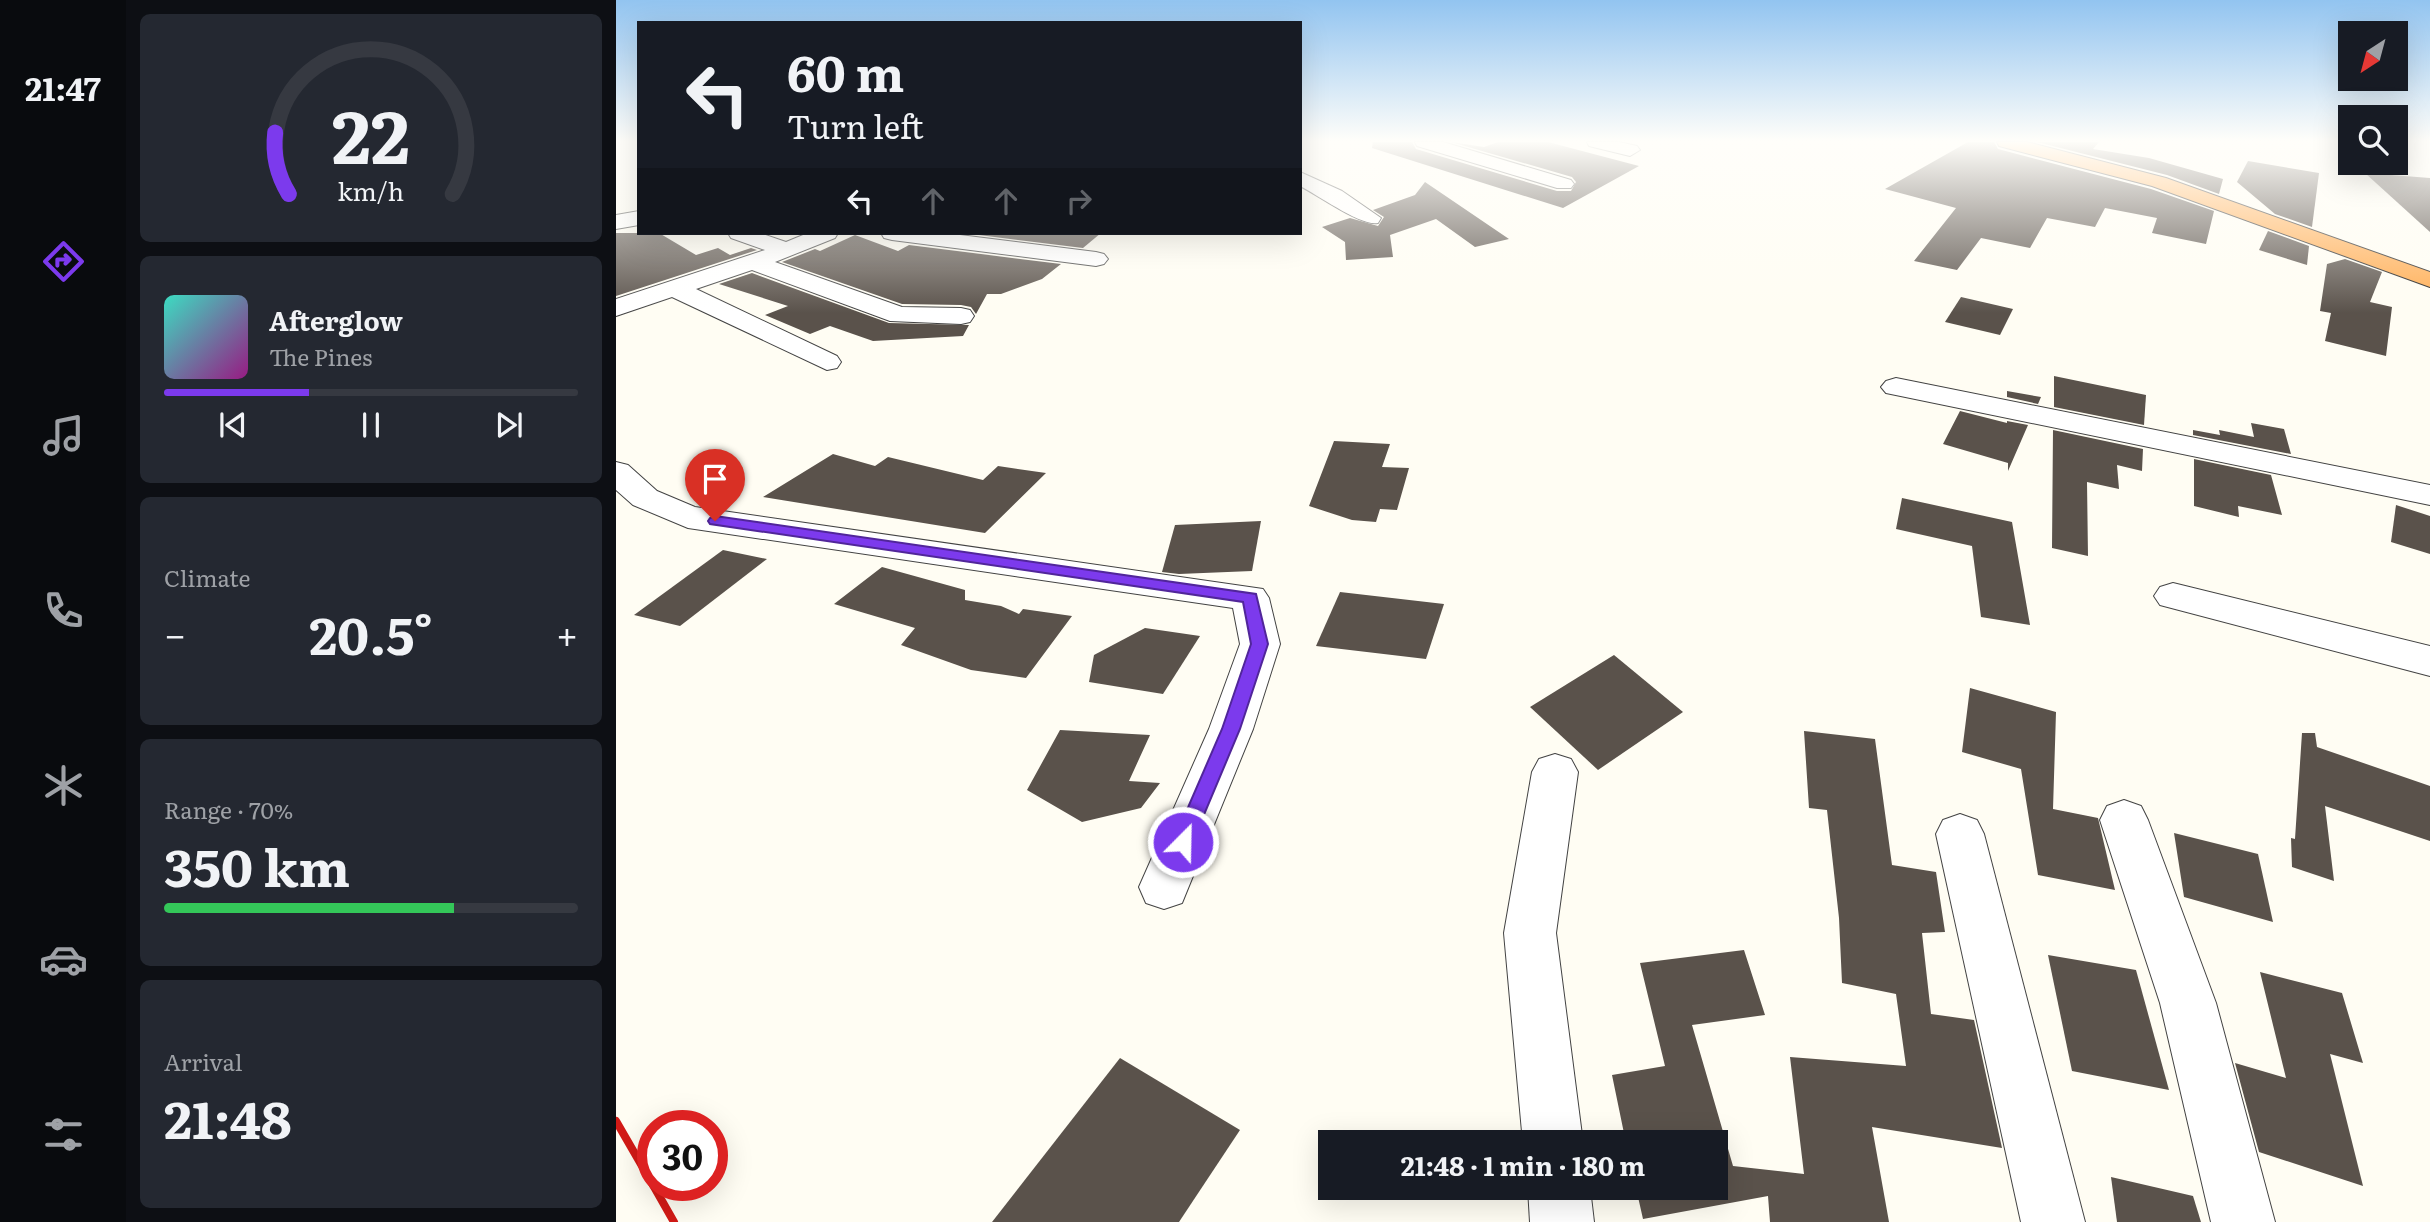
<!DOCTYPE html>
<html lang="en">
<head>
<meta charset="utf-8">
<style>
  :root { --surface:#171b24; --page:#242831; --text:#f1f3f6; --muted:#9ea1a6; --line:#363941; --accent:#7c3aed }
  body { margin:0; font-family:Literata,serif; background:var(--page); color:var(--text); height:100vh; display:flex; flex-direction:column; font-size:26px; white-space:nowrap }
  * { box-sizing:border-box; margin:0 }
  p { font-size:23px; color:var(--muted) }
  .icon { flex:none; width:38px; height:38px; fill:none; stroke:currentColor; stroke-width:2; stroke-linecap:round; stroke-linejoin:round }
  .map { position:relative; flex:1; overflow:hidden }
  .side { display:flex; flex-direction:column; gap:14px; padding:14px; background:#0d0f14; width:490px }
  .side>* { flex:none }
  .guide { position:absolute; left:21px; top:21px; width:665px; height:214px; border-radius:0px; box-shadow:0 7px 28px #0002; background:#171b24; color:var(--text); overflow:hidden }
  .needle { width:46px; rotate:216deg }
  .controls { position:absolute; left:1722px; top:21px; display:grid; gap:14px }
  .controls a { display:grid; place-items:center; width:70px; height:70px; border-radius:0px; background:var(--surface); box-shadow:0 7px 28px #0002; font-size:35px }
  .speed { position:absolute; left:21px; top:1110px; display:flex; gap:14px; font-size:35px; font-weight:700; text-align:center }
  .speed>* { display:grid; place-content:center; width:91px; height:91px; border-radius:50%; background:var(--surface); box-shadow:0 7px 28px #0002; line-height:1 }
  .speed .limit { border:10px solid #d22; background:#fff; color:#111 }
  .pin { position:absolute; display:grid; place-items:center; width:60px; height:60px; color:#fff; margin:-72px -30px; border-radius:50% 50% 50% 0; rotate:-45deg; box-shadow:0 0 7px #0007 }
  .pin .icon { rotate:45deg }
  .me { position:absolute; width:77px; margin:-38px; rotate:23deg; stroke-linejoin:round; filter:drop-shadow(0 0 5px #0008) }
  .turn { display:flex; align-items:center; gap:24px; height:147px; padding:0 35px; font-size:32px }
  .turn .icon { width:91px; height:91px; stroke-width:2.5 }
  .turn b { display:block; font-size:49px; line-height:60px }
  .lanes { display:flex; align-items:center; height:66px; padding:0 35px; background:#0003; justify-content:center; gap:35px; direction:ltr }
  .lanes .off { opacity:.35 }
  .big { font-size:52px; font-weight:700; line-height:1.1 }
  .side .tile { flex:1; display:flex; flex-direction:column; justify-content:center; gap:10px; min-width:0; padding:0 24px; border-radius:10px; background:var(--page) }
  .side .dial { align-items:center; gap:0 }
  .dial svg { height:182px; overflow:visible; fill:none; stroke:var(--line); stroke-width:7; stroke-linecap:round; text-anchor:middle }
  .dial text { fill:var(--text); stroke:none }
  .song { display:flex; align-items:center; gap:21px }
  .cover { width:84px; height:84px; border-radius:10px; background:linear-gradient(135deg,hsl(170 70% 55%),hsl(310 70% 35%)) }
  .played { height:7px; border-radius:4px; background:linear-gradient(90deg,var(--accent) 35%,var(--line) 35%) }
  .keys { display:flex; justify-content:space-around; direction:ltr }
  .heat { display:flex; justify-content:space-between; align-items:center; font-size:38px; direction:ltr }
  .charge { height:10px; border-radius:5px; background:linear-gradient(90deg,#34c759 70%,var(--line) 0) }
  .trip { position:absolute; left:702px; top:1130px; width:410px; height:70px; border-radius:0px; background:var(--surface); box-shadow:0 7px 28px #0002; font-weight:700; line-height:70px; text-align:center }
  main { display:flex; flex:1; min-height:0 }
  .tab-bar { display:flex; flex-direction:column; width:126px; justify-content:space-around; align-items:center; background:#090b0e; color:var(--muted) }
  .tab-bar .icon { width:49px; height:49px }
  .tab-bar .active { color:var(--accent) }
  .tab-bar b { font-size:32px; color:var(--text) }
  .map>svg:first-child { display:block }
</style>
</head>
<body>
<main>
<nav class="tab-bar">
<b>21:47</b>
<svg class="icon active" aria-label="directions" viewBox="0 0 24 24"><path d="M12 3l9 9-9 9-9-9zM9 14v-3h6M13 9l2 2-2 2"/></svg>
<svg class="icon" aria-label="music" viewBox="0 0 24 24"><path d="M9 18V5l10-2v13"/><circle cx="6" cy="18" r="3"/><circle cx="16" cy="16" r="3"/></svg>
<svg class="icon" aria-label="phone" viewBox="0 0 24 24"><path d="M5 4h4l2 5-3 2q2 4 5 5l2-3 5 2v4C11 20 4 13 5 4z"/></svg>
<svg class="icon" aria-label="climate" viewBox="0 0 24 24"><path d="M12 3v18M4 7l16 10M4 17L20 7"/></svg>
<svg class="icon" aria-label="car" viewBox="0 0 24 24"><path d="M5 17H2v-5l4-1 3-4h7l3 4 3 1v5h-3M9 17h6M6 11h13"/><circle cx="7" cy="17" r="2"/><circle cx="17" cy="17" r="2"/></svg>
<svg class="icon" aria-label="filters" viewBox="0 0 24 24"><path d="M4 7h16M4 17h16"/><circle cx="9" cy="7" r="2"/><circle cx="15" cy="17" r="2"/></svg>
</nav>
<section class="side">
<div class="tile dial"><svg viewBox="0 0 100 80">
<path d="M14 69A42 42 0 1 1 86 69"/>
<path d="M14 69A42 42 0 0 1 8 42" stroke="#7c3aed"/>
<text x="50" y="56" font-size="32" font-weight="700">22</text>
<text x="50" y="72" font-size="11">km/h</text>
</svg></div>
<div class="tile">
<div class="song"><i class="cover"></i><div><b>Afterglow</b><p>The Pines</p></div></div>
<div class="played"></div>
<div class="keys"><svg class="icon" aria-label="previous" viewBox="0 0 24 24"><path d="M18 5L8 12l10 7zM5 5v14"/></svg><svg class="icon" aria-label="pause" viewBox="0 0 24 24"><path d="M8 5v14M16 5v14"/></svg><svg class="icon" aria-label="next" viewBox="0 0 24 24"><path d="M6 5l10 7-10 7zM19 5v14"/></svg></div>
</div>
<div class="tile"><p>Climate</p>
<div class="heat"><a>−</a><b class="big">20.5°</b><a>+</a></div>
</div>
<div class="tile"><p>Range · 70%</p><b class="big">350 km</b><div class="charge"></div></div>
<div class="tile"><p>Arrival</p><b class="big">21:48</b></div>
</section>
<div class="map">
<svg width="1814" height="1222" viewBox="0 0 1814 1222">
  <rect width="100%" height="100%" fill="#fffdf3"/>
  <g fill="#5a524b">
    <path d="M 757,142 L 796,142 L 800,149 L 941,191 L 955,191 L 960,182 L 956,177 L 835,142 L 868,147 L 882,142 L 932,142 L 1023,166 L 947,208 L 756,148 Z"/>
    <path d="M 1352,142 L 1378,142 L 1382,149 L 1535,189 L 1598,211 L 1590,244 L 1536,233 L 1541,218 L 1489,208 L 1479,227 L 1431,218 L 1414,248 L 1365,238 L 1341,270 L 1298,261 L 1340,208 L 1269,189 Z"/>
    <path d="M 1421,142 L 1483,142 L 1477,149 L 1533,158 L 1607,179 L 1603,194 L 1551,175 Z"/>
    <path d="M 1632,161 L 1703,173 L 1696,227 L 1659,214 L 1621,182 Z"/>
    <path d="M 1749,173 L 1814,178 L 1814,232 Z"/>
    <path d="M 809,182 L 893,239 L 859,247 L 820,219 L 774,235 L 777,257 L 730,260 L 729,242 L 706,227 L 734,218 L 762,226 L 768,217 L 757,210 L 799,195 Z"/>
    <path d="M 1652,231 L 1693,246 L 1691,265 L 1643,250 Z"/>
    <path d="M 0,233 L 43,233 L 80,255 L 102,248 L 114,255 L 135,248 L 141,250 L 0,296 Z"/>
    <path d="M 367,233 L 485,233 L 467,248 L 363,235 Z"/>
    <path d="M 239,235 L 282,251 L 293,245 L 445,264 L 426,279 L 385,294 L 371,294 L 360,314 L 355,307 L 345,305 L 286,304 L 166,262 L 199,249 L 204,251 Z"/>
    <path d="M 1729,259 L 1766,272 L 1754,302 L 1776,307 L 1770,356 L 1709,341 L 1715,313 L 1704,311 L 1711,264 Z"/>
    <path d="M 136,273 L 273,323 L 353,325 L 347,336 L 257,341 L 214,326 L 194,334 L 149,315 L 172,306 L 103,284 Z"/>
    <path d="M 1345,297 L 1397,309 L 1384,335 L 1329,322 Z"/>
    <path d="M 1438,376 L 1530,395 L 1528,425 L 1438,407 Z"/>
    <path d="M 1391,391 L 1425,397 L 1422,404 L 1391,397 Z"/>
    <path d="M 1344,411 L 1391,423 L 1391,421 L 1412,425 L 1392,471 L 1392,463 L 1327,444 Z"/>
    <path d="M 1635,423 L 1668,429 L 1675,454 L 1577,435 L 1577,430 L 1604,435 L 1603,430 L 1638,437 Z"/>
    <path d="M 1437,430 L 1527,449 L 1526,471 L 1501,465 L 1503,489 L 1471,482 L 1472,556 L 1436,548 Z"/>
    <path d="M 718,441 L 774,444 L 766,467 L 793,468 L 781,510 L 764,509 L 760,522 L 736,520 L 693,506 Z"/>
    <path d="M 217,454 L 259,466 L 272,457 L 367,480 L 382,466 L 430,473 L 369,533 L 147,497 Z"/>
    <path d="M 1578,459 L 1655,475 L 1666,515 L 1622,506 L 1623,517 L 1578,506 Z"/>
    <path d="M 1286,498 L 1396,522 L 1414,625 L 1365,617 L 1356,546 L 1280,529 Z"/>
    <path d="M 1780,505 L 1814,516 L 1814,554 L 1775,542 Z"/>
    <path d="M 645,521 L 636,571 L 563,574 L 546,572 L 559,525 Z"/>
    <path d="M 107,550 L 151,559 L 64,626 L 18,615 Z"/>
    <path d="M 266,567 L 349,590 L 349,600 L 385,606 L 403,614 L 407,609 L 456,616 L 410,678 L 355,670 L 285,645 L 299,628 L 218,604 Z"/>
    <path d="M 724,592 L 828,604 L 810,659 L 700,646 Z"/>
    <path d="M 529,628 L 584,636 L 547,694 L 473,682 L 478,655 Z"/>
    <path d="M 998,655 L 1067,712 L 982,770 L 914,707 Z"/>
    <path d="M 1354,688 L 1440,712 L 1437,809 L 1482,818 L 1499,890 L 1422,875 L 1405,769 L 1346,752 Z"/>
    <path d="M 444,730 L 534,735 L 513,781 L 544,783 L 525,808 L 466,822 L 411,790 Z"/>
    <path d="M 1188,731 L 1259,739 L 1276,865 L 1320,872 L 1329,932 L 1306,933 L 1315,1014 L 1358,1020 L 1386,1148 L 1256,1127 L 1273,1222 L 1154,1222 L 1152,1196 L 1027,1219 L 1020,1188 L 1099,1188 L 1099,1143 L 1010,1143 L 996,1075 L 1049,1066 L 1024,963 L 1128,950 L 1149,1015 L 1076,1025 L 1117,1166 L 1188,1174 L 1174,1057 L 1290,1066 L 1280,994 L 1226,983 L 1223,918 L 1211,810 L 1193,808 Z"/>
    <path d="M 1686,733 L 1699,733 L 1701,747 L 1814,786 L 1814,841 L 1709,806 L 1718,881 L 1676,867 L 1675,838 L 1679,839 Z"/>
    <path d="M 1558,833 L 1642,854 L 1657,922 L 1568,897 Z"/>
    <path d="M 1432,955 L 1520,970 L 1553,1090 L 1456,1071 Z"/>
    <path d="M 1644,972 L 1726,993 L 1747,1063 L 1714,1054 L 1747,1186 L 1643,1152 L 1619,1063 L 1670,1078 Z"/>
    <path d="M 504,1058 L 624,1130 L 563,1222 L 376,1222 Z"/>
    <path d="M 1495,1177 L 1577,1196 L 1585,1222 L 1501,1222 Z"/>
  </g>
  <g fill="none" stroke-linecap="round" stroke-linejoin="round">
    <g stroke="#434343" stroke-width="2">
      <g id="minor">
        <path d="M 799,142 L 827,142 L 955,180 L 958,184 L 955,188 L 941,188 L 801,146 Z"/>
        <path d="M 971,142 L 1003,142 L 1021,146 L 1024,150 L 1014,156 L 973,146 Z"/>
        <path d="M 684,172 L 726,191 L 765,218 L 762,223 C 746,227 702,195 684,186 Z"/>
        <path d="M 23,211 L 23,225 L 0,229 L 0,215 Z"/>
        <path d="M 112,233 L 144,233 L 170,242 L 192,233 L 222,233 L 219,238 L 159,262 L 286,307 L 345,308 L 354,310 L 358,316 L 354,322 L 345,324 L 274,321 L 136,270 L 80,289 L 221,356 L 225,362 L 221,368 L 211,370 L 56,297 L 0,316 L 0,299 L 149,250 L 115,238 Z"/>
        <path d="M 265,233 L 328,233 L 480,252 L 488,254 L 492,259 L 488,264 L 480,266 L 276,240 L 268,238 Z"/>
        <path d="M 1280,378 L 1814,485 L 1814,505 L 1270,393 L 1265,387 L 1270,381 Z"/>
        <path d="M 0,462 L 12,465 L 41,491 L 79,507 L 647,589 L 653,598 L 664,644 L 637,729 L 566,903 L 548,909 L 530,903 L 523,887 L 593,729 L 624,644 L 617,608 L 72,528 L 17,505 L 0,490 Z"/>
        <path d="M 1557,583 L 1814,646 L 1814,676 L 1544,605 L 1538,596 L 1544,587 Z"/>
        <path d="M 939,754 L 955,759 L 962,772 L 940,933 L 967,1143 L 907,1143 L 888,933 L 916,772 L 923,759 Z"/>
        <path d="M 1508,800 L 1525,806 L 1532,820 L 1600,1003 L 1659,1222 L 1595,1222 L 1544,1003 L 1484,820 L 1491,806 Z"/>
        <path d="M 1344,814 L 1361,820 L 1368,834 L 1469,1222 L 1405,1222 L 1320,834 L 1327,820 Z"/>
        <path d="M 912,1188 L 974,1188 L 978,1222 L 914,1222 Z"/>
      </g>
    </g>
    <g stroke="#212121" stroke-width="2">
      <path id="highway" d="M 1381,142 L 1411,142 L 1550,178 L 1814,272 L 1814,287 L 1536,186 L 1383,146 Z"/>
    </g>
    <use href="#minor" fill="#fff" fill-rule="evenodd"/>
    <use href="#highway" fill="#ffac51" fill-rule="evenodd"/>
    <g stroke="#d21a16" stroke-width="8">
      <path d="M 0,1121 L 37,1185"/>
      <path d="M 37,1185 L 58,1222"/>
    </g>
  </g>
  <linearGradient id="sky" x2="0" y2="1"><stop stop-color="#92c4f0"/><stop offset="0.45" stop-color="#fffefa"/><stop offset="1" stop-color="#fffefa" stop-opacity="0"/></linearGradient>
  <rect width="1814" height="313" fill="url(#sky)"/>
  <path fill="#7c3aed" stroke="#51269a" stroke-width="2" d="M 99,516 L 640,594 L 652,644 L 624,729 L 574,848 L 567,850 L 560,848 L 557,842 L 606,729 L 635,644 L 627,602 L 94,524 L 92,521 L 94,518 Z"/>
</svg>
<div class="controls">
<a><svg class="needle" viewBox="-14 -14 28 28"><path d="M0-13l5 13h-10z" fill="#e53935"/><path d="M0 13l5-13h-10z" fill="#9ea1a6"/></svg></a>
<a><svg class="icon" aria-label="search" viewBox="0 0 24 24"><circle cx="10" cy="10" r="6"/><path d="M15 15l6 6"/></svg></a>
</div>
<div class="speed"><div class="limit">30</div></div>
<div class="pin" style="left:99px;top:521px;background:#d93025"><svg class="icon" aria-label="arrive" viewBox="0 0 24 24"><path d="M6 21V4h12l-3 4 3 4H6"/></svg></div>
<svg class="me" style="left:567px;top:842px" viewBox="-20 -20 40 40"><circle r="17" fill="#7c3aed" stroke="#fff" stroke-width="3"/><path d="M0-11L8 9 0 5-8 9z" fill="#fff"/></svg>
<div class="trip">21:48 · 1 min · 180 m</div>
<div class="guide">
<div class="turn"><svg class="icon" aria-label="left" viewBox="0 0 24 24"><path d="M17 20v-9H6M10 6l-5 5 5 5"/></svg><div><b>60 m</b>Turn left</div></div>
<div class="lanes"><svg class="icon" aria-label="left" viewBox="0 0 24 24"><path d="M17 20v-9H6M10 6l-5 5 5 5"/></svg><svg class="icon off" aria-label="ahead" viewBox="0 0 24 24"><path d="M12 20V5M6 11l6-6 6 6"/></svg><svg class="icon off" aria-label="ahead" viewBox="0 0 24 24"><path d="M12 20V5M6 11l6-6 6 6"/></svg><svg class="icon off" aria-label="right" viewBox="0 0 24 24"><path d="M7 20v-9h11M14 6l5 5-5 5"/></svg></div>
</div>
</div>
</main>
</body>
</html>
